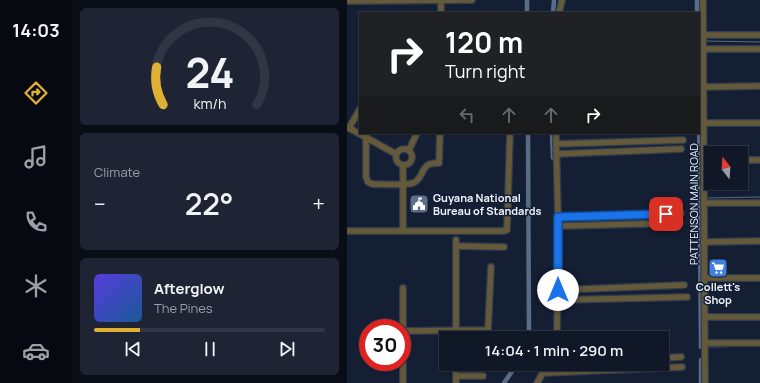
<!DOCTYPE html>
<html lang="en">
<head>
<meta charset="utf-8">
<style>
  :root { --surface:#101727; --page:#1e2433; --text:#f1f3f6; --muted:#9c9fa7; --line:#303644; --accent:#dfb034 }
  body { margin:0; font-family:Manrope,sans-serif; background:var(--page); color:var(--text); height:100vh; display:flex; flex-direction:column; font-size:15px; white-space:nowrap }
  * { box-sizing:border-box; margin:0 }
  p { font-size:13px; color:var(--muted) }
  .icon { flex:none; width:22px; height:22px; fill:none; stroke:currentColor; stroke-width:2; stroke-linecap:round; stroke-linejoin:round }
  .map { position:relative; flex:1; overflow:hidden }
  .details { display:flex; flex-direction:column; gap:8px; padding:8px; background:#090d15; width:275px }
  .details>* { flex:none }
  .hud { position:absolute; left:12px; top:12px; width:341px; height:122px; border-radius:0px; box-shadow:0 1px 3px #0004,0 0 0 1px var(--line); background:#202124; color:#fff; overflow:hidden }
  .needle { width:26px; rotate:343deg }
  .tools { position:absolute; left:357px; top:146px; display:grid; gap:8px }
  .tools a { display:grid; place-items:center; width:44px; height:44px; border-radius:0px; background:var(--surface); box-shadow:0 1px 3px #0004,0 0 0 1px var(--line); font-size:20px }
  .speed { position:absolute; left:12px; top:319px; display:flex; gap:8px; font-size:20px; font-weight:700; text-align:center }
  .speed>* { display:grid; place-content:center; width:52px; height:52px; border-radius:50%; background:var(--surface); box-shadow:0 1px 3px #0004,0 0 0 1px var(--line); line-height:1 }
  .speed .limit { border:6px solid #d22; background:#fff; color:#111 }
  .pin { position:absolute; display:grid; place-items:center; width:34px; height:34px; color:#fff; margin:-17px; border-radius:8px; box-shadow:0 2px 6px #0006 }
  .me { position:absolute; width:44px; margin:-22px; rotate:0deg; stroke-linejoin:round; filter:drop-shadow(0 0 3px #0008) }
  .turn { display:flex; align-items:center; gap:14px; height:84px; padding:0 20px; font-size:18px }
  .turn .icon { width:52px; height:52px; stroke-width:2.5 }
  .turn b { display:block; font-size:28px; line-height:34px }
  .lanes { display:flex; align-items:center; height:38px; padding:0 20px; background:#0003; justify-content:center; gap:20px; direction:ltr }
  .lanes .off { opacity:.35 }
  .big { font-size:30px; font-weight:600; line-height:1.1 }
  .details .tile { flex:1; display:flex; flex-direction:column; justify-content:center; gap:6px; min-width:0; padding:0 14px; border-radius:6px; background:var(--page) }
  .details .dial { align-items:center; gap:0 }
  .dial svg { height:104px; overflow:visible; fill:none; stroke:var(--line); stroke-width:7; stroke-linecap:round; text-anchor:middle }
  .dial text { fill:var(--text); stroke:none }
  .song { display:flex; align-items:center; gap:12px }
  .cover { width:48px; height:48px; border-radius:6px; background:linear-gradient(135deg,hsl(250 70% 55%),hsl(210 70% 35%)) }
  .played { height:4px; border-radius:2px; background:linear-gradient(90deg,var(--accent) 20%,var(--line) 20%) }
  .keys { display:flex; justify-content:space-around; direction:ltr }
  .heat { display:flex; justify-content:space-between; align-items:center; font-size:22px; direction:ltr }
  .trip { position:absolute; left:92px; top:331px; width:230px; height:40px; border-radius:0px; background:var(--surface); box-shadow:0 1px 3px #0004,0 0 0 1px var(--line); font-weight:600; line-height:40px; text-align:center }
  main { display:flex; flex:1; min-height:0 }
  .tabs { display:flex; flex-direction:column; width:72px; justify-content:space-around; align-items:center; background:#060910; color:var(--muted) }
  .tabs .icon { width:28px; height:28px }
  .tabs .active { color:var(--accent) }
  .tabs b { font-size:18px; color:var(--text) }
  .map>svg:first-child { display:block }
</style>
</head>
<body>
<main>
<nav class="tabs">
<b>14:03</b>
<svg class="icon active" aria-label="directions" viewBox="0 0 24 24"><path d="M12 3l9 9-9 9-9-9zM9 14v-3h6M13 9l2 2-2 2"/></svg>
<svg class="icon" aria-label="music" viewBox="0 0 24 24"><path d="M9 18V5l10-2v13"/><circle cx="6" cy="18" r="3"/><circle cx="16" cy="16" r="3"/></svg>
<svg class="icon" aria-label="phone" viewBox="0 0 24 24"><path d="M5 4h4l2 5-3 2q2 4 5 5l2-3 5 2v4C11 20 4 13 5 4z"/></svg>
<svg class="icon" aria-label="climate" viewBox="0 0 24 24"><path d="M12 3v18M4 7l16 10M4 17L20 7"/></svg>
<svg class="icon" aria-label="car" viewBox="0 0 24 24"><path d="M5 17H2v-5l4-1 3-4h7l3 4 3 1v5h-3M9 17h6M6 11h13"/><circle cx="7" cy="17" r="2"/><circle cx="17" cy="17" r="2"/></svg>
</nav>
<section class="details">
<div class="tile dial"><svg viewBox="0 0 100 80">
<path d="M14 69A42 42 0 1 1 86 69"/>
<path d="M14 69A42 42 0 0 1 9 40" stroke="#dfb034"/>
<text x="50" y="56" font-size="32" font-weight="700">24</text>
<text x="50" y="72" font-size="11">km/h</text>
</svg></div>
<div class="tile"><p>Climate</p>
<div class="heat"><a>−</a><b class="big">22°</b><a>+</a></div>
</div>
<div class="tile">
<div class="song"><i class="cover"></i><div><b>Afterglow</b><p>The Pines</p></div></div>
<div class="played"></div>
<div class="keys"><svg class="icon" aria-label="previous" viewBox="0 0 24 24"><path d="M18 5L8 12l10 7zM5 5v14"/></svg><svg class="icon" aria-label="pause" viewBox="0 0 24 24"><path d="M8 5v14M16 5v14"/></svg><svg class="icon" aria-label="next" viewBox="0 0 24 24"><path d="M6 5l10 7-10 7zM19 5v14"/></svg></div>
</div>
</section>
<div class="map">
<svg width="413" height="383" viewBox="0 0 413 383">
  <rect width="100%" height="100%" fill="#151f34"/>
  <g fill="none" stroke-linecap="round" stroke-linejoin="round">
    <g stroke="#576c86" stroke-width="1">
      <path d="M 358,41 L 413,42"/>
      <path d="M 360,198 L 413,197"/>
      <path d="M 361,347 L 413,346"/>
    </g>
    <g stroke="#576c86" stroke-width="4.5">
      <path d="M 180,0 L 180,13"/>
      <path d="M 350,0 L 350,13"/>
      <path d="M 206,13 L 207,0"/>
      <path d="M 352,111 L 354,347"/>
      <path d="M 181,133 L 182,338"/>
      <path d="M 205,133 L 206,158"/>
      <path d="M 354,360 L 354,383"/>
      <path d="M 157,383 L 170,364"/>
    </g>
    <g stroke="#333d50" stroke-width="8">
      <g id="minor">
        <path d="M 94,0 L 94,13"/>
        <path d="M 356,0 L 358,383"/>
        <path d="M 0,1 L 125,0"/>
        <path d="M 212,13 L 215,0"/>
        <path d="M 356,35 L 413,35"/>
        <path d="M 356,49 L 413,49"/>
        <path d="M 356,87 L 413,86"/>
        <path d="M 356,123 L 413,123"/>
        <path d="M 0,128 L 2,128 L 13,109"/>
        <path d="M 2,128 L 49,154"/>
        <path d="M 209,133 L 211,217 L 210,338"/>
        <path d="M 19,137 L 19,177 L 21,182 L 25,184 C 37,184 56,186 66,183 C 79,178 71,162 92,163 L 93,133"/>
        <path d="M 209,144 L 336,140"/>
        <circle cx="57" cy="157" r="8"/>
        <path d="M 62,150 L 70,133"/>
        <path d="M 209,154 L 334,149"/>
        <path d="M 394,160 L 413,160"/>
        <path d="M 357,203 L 413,203"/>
        <path d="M 211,217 L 334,213"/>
        <path d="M 211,226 L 333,223"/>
        <path d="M 0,231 L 156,231 L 160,230 L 163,133"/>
        <path d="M 56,231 L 56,165"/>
        <path d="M 109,240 L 109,338"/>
        <path d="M 357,242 L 413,241"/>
        <path d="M 109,246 L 157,247"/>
        <path d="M 357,278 L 413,278"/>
        <path d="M 56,288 L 56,383"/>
        <path d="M 211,290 L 337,285"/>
        <path d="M 211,300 L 340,297"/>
        <path d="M 358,317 L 413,317"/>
        <path d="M 56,331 L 141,330 L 144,267"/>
        <path d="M 358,343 L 413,343"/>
        <path d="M 315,358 L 334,357"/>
        <path d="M 109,364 L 109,383"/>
        <path d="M 196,373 L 335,367"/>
        <path d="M 109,376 L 136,376"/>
        <path d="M 190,383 L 201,364"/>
      </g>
    </g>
    <use href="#minor" stroke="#645a3a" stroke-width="5.5"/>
  </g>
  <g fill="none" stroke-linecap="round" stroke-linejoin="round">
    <g stroke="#114b97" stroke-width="10">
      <path id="route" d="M 211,290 L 211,217 L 319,214"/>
    </g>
    <use href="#route" stroke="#1a73e8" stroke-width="7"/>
  </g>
  <defs>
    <g id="civic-square" transform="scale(1)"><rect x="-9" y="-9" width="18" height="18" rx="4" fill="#5c6f8a" stroke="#151f34"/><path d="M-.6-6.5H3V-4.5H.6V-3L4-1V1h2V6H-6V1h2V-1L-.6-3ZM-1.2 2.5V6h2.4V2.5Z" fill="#fff"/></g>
    <g id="supermarket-square" transform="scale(1)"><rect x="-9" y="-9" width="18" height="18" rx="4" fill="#3f7fe0" stroke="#151f34"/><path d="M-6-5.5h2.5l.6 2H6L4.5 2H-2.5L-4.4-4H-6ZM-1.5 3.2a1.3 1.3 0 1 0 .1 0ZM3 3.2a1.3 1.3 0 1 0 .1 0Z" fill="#fff"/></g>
  </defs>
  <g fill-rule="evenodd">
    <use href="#civic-square" x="72" y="204"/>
    <use href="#supermarket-square" x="371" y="268"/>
  </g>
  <g text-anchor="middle" stroke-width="3" stroke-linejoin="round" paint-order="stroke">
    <g font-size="11" font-weight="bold" fill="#ecf2fd" stroke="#151f34" text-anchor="start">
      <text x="86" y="202">Guyana National<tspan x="86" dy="13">Bureau of Standards</tspan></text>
      <text x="371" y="291" text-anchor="middle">Collett's<tspan x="371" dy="13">Shop</tspan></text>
    </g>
    <g font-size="11" fill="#ecf2fd" stroke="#151f34">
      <text transform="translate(347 204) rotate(-90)" y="4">PATTENSON MAIN ROAD</text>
    </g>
  </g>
</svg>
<div class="tools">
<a><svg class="needle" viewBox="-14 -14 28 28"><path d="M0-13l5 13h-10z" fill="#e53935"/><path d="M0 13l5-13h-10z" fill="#9c9fa7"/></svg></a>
</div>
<div class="speed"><div class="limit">30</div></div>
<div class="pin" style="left:319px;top:214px;background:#d93025"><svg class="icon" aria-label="arrive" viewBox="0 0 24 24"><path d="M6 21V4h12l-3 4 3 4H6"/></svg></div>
<svg class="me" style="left:211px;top:290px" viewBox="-20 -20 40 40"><circle r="19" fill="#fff"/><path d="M0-13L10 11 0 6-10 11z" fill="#1a73e8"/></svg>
<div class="trip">14:04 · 1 min · 290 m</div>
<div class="hud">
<div class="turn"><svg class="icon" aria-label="right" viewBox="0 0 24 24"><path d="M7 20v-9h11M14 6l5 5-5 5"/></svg><div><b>120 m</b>Turn right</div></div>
<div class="lanes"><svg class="icon off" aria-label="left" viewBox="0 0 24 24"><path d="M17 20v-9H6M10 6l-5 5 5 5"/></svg><svg class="icon off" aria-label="ahead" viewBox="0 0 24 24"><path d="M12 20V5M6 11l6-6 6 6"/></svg><svg class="icon off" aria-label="ahead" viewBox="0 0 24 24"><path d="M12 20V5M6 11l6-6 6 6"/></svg><svg class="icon" aria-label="right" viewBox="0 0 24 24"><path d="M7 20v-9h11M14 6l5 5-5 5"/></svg></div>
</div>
</div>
</main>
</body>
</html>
